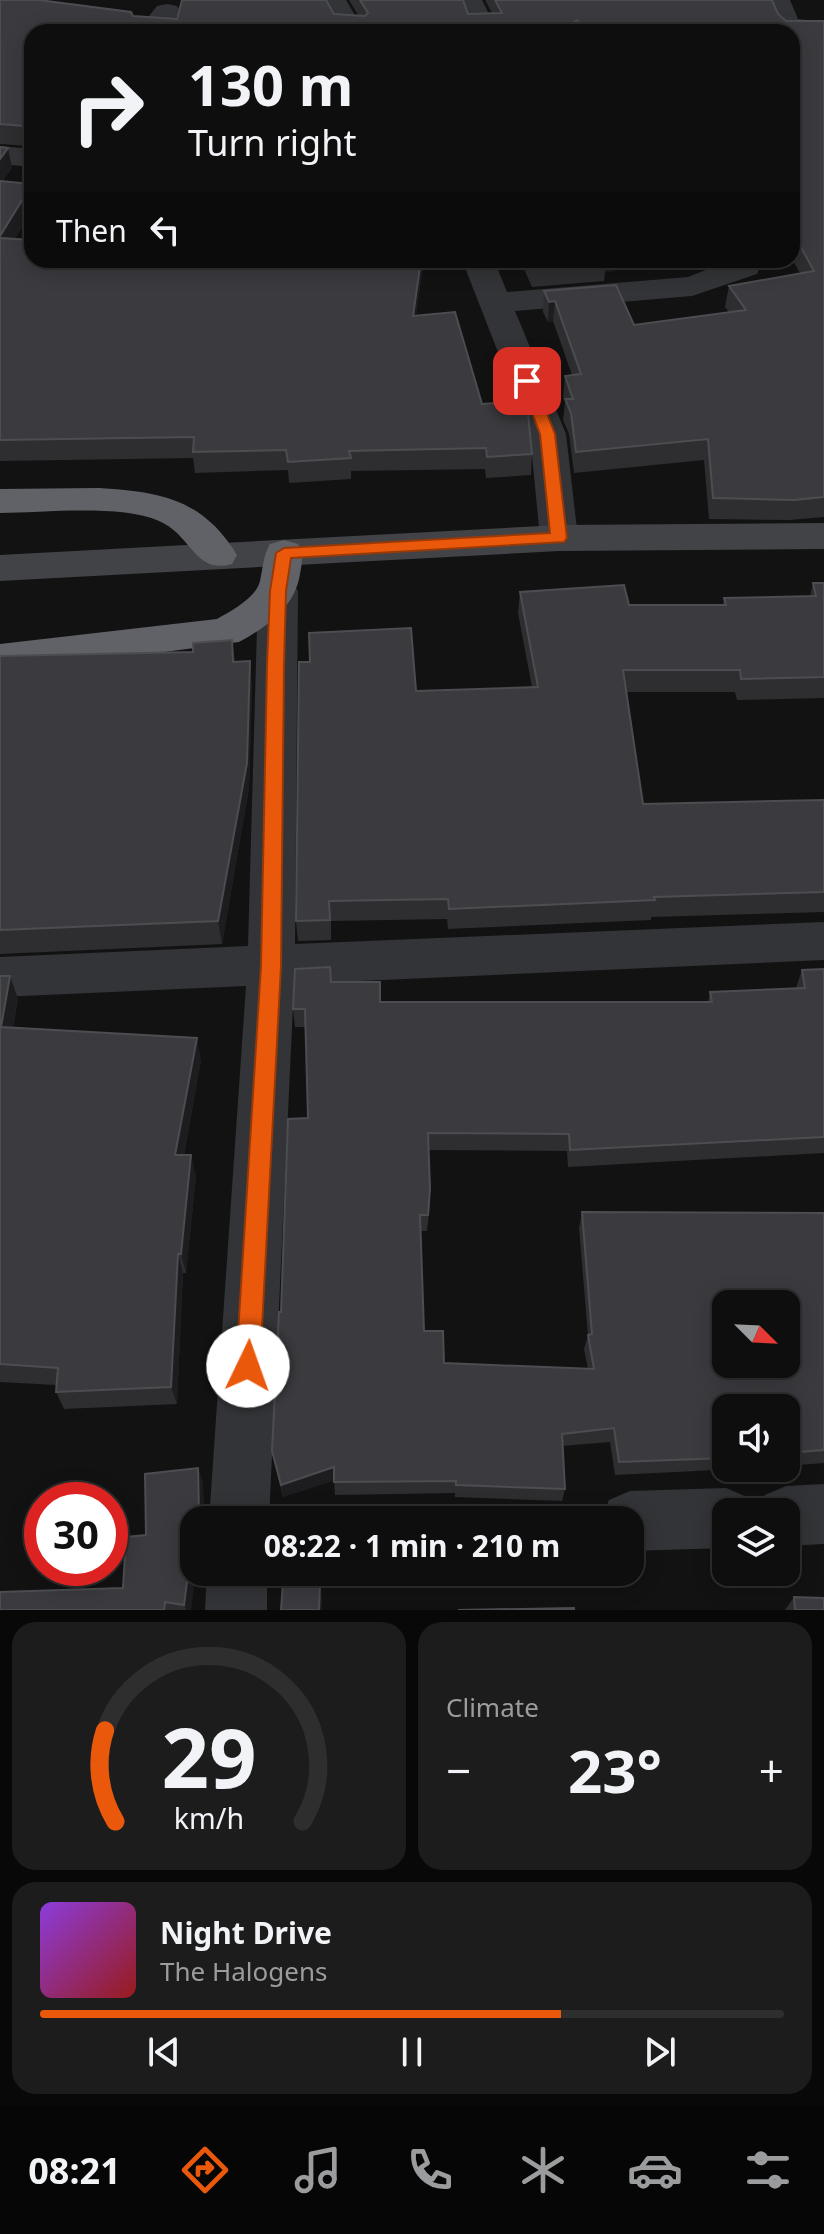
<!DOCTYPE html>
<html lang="en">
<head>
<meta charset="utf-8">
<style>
  :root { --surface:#0e0e0e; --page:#1c1c1c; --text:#f1f3f6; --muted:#9b9c9e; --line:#2e2e2e; --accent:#ea580c }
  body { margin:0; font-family:"Noto Sans",sans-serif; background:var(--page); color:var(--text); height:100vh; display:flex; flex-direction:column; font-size:30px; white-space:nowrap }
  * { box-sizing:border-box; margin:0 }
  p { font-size:26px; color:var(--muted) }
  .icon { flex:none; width:44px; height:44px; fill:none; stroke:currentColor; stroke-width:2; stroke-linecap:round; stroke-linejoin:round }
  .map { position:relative; height:1610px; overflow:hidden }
  .side { display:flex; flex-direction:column; gap:12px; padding:12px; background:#080808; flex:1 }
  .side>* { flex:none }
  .banner { position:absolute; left:24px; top:24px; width:776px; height:244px; border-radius:24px; box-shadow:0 4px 20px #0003,0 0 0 2px var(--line); background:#0e0e0e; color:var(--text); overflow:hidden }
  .needle { width:52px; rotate:114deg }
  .buttons { position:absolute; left:712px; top:1290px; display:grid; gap:16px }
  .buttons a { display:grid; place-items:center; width:88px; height:88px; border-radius:16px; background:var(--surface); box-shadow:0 4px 20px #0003,0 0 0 2px var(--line); font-size:40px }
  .speed { position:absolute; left:24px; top:1482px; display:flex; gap:16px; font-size:40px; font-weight:700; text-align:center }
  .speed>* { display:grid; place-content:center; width:104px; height:104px; border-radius:50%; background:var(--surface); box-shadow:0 4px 20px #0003,0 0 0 2px var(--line); line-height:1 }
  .speed .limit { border:12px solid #d22; background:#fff; color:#111 }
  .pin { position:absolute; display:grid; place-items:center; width:68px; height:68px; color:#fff; margin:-34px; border-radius:16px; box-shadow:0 4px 12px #0006 }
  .me { position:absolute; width:88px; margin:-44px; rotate:3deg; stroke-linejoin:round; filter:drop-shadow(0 0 6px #0008) }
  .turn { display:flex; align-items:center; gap:28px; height:168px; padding:0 32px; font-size:36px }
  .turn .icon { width:104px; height:104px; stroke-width:2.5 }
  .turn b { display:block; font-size:56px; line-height:68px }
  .then { display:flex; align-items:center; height:76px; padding:0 32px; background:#0003; gap:16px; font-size:30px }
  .big { font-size:60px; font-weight:700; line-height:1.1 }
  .side .tile { flex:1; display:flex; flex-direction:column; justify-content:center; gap:12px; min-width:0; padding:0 28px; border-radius:24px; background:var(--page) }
  .side .dial { align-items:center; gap:0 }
  .dial svg { height:208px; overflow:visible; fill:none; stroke:var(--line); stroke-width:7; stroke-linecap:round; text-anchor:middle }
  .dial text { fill:var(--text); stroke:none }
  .song { display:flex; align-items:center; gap:24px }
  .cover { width:96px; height:96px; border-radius:12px; background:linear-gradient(135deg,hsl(270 70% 55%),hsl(0 70% 35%)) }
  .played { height:8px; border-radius:4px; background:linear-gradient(90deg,var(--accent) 70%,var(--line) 70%) }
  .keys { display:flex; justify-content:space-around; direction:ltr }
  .heat { display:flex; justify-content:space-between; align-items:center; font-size:44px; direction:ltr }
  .side .tiles { flex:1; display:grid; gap:12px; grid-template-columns:1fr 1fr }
  .tile:last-child { grid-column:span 2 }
  .trip { position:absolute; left:180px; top:1506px; width:464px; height:80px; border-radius:24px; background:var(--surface); box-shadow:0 4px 20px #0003,0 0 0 2px var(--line); font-weight:700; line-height:80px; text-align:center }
  .tabs { display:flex; height:128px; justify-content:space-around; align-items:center; background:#060606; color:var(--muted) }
  .tabs .icon { width:56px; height:56px }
  .tabs .current { color:var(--accent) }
  .tabs b { font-size:36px; color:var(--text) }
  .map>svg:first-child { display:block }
</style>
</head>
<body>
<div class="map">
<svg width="824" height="1610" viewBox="0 0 824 1610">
  <rect width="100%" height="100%" fill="#121213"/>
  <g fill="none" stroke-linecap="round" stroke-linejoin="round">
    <g fill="#333437" fill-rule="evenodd">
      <path d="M 320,0 L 346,0 L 365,32 L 337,32 Z"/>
      <path d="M 456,0 L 482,0 L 498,32 L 470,32 Z"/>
      <path d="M 764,0 L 790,0 L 798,19 L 824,22 L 824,38 L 777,32 Z"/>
      <path d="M 167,4 L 177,6 L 180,12 L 165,32 L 136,32 L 157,6 Z"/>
      <path d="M 0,146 L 32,149 L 32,167 L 0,164 Z"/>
      <path d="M 462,260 L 494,260 L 507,292 L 688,277 L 731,260 L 763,260 L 757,274 L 692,296 L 515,311 L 566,434 L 578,538 L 573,547 L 559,551 L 545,547 L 540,538 L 530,434 Z"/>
      <path d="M 278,577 L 292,581 L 298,591 L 295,944 L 824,922 L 824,960 L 294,984 L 269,1520 L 209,1520 L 246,986 L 0,997 L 0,957 L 248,946 L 258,591 L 264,581 Z"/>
      <path d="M 824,1484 L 824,1544 L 786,1546 L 786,1512 L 758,1512 L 765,1495 L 786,1486 Z"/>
      <path d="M 726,1488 L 747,1497 L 753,1512 L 726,1512 L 726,1548 L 630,1551 L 630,1520 L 601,1520 L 609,1500 L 630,1491 Z"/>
      <path d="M 207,1572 L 267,1572 L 267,1610 L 205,1610 Z"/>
    </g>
    <path fill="#414347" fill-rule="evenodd" d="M 824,523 L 824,549 L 559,551 L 0,581 L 0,555 L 559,525 Z"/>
    <g fill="#606268" fill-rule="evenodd">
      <path d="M 99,488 C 161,492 203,499 237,555 L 232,564 C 195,575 191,534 159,521 C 120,504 43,513 0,513 L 0,489 Z"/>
      <path d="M 284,540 L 298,544 C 304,555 302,562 300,574 C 295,607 267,627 239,642 L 0,674 L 0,644 L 217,619 C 231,611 256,598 260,581 C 263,568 263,556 270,544 Z"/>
    </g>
  </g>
  <g fill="#2e2e31">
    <path d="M 0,0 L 133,16 L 177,19 L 334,14 L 358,15 L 349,0 L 463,0 L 468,14 L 492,13 L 485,0 L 772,0 L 778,14 L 786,21 L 824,21 L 824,517 L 789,520 L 709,519 L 704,460 L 574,473 L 569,434 L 563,420 L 565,402 L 563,397 L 565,376 L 572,375 L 553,321 L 548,322 L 543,312 L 544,291 L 634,325 L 729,312 L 725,307 L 729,286 L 800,273 L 792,259 L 792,32 L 32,32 L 28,146 L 0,144 Z"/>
    <path d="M 0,147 L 12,168 L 2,181 L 32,184 L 32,210 L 15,239 L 187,267 L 285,269 L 424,260 L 416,315 L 482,404 L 532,454 L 531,475 L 486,478 L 485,469 L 351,471 L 351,479 L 289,483 L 288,470 L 195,473 L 193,458 L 0,461 Z"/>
    <path d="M 520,260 L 616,260 L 615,271 L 605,272 L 604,281 L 532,287 Z"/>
    <path d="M 813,583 L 824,583 L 824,698 L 737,700 L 735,692 L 626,692 L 643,804 L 824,800 L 824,912 L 651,917 L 651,920 L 448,929 L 447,919 L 331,921 L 331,940 L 298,941 L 296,921 L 416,691 L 532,687 L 518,613 L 520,592 L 629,605 L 723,605 L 724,598 L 810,596 Z"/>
    <path d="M 232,640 L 235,662 L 252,686 L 249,788 L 222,944 L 0,954 L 0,656 L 193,652 Z"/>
    <path d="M 330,967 L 331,982 L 381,1002 L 708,1002 L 710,992 L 796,988 L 802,970 L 824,969 L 824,1153 L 568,1167 L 567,1151 L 428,1150 L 430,1205 L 427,1231 L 420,1231 L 424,1331 L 444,1363 L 588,1369 L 584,1349 L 588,1335 L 579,1228 L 582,1212 L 824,1213 L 824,1463 L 786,1466 L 786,1408 L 726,1408 L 726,1468 L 756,1468 L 615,1475 L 610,1442 L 562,1446 L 565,1489 L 562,1501 L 455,1497 L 455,1493 L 335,1495 L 334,1480 L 283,1497 L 272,1451 L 281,1312 L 308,1118 L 306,1027 L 295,1027 L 293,1009 Z"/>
    <path d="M 0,976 L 18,999 L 13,1027 L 201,1060 L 184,1155 L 196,1176 L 186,1273 L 183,1273 L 177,1404 L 64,1409 L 56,1392 L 56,1385 L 0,1382 Z"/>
    <path d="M 198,1468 L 203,1484 L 204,1520 L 194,1520 L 191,1610 L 0,1610 L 123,1588 L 146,1535 Z"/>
    <path d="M 794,1597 L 824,1610 L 785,1610 Z"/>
  </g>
  <g fill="#1d1d1f">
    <path d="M 577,20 L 576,32 L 567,32 L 568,27 Z"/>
    <path d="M 32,115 L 32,140 L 28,146 L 24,126 Z"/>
    <path d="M 8,148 L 12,168 L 0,185 L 0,159 Z"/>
    <path d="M 32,184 L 32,210 L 4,258 L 0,236 Z"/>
    <path d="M 421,260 L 424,260 L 413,336 L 413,316 Z"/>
    <path d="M 601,260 L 616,260 L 615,271 L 605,272 L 606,261 Z"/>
    <path d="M 555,301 L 553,321 L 548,322 L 549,302 Z"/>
    <path d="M 250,661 L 252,686 L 249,788 L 222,944 L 218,921 Z"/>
    <path d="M 10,976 L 18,999 L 9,1049 L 1,1027 Z"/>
    <path d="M 197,1038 L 201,1060 L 180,1176 L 175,1155 Z"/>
    <path d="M 191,1155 L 196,1176 L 186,1273 L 181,1254 Z"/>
    <path d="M 178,1254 L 183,1273 L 177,1404 L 171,1387 Z"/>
    <path d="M 334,1467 L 336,1480 L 283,1497 L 281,1485 Z"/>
    <path d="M 198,1468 L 203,1484 L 204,1520 L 202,1520 L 199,1512 Z"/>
    <path d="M 194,1529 L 194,1572 L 196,1572 L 191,1610 L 186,1610 L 184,1605 Z"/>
    <path d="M 320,1583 L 322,1598 L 322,1610 L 319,1610 Z"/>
  </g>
  <g fill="#3b3b3f" stroke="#4b4d51" stroke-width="2" fill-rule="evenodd">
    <path d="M 0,0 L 39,0 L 131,12 L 133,16 L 177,19 L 182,0 L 326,0 L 334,14 L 365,16 L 368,13 L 360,0 L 463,0 L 468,14 L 502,13 L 495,0 L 772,0 L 778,14 L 786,21 L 824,21 L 824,497 L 794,500 L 713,498 L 708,439 L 576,452 L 571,413 L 565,399 L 573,399 L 565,376 L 581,374 L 555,301 L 549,302 L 544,291 L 616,285 L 634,325 L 746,310 L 729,286 L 814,271 L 792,231 L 792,32 L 588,32 L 577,20 L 568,27 L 571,32 L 32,32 L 32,115 L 24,126 L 0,124 Z"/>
    <path d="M 0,147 L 8,148 L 0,159 Z"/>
    <path d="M 0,181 L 32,184 L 0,236 Z"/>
    <path d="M 0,238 L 32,240 L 32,260 L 185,260 L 182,267 L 285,269 L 285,260 L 421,260 L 413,316 L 455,312 L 482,404 L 523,401 L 528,414 L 532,454 L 487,457 L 486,448 L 349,451 L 351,458 L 288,462 L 286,450 L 193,452 L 194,437 L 0,440 Z"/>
    <path d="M 531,260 L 606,260 L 606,261 L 534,266 Z"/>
    <path d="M 813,583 L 824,583 L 824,677 L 741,679 L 740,670 L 623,670 L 643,804 L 824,800 L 824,892 L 654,897 L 655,900 L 449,909 L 448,899 L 329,901 L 330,920 L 296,921 L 299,662 L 310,662 L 309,633 L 411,628 L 416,691 L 538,687 L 520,592 L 624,585 L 629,605 L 726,605 L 724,598 L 816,596 Z"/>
    <path d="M 232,640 L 233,662 L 250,661 L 247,763 L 218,921 L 0,930 L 0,656 L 193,652 L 193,643 Z"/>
    <path d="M 330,967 L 331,982 L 380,982 L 380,1002 L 712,1002 L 710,992 L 805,988 L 802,970 L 824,969 L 824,1137 L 570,1150 L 569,1134 L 428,1133 L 430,1189 L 428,1215 L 420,1215 L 424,1331 L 443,1331 L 444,1363 L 594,1369 L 588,1335 L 592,1334 L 582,1212 L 824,1213 L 824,1450 L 786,1453 L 786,1408 L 726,1408 L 726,1458 L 619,1462 L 614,1428 L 562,1434 L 565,1489 L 456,1485 L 456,1481 L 334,1482 L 334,1467 L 281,1485 L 272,1451 L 279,1312 L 281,1312 L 288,1119 L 308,1118 L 305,1009 L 293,1009 L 295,969 ZM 726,1304 L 786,1304 L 786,1364 L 726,1364 Z"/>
    <path d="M 0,976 L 10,976 L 1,1027 L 197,1038 L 175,1155 L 191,1155 L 181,1254 L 178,1254 L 171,1387 L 56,1392 L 58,1368 L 0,1364 Z"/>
    <path d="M 198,1468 L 199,1512 L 196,1512 L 195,1520 L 194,1520 L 194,1529 L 184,1605 L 165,1602 L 164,1610 L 0,1610 L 0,1592 L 123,1588 L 126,1537 L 146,1535 L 145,1474 Z"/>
    <path d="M 283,1582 L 320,1583 L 319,1610 L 281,1610 Z"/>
    <path d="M 794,1597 L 824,1598 L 824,1610 L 795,1610 Z"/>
    <path d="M 574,1608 L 574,1610 L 458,1610 Z"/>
  </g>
  <path fill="#ea580c" stroke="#983908" stroke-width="2" d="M 527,377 L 534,381 L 555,434 L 567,538 L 564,542 L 291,558 L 286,591 L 284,665 L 281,966 L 260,1366 L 256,1374 L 248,1377 L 240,1374 L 236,1366 L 261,966 L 267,665 L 270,591 L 276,553 L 284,548 L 550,533 L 540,434 L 520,381 Z"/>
</svg>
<div class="buttons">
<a><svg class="needle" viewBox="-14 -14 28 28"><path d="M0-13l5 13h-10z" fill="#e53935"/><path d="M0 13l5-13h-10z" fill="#9b9c9e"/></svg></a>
<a><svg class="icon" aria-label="sound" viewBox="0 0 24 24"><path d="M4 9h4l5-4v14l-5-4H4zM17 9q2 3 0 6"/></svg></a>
<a><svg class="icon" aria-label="layers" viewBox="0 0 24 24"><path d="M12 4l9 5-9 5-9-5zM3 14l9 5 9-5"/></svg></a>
</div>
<div class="speed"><div class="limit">30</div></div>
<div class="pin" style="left:527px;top:381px;background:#d93025"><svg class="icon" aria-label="arrive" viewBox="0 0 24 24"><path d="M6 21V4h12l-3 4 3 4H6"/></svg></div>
<svg class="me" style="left:248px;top:1366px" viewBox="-20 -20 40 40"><circle r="19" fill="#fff"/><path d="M0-13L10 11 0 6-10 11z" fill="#ea580c"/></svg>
<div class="trip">08:22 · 1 min · 210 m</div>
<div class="banner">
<div class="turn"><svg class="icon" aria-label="right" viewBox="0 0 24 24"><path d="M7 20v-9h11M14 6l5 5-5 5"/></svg><div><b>130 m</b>Turn right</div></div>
<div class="then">Then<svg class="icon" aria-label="left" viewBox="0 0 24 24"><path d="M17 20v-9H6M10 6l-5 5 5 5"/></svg></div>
</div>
</div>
<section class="side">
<div class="tiles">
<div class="tile dial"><svg viewBox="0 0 100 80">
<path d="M14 69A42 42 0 1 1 86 69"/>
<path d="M14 69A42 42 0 0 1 10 34" stroke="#ea580c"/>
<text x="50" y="56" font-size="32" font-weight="700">29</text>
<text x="50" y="72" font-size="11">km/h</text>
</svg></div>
<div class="tile"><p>Climate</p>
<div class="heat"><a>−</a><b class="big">23°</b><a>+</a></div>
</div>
<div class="tile">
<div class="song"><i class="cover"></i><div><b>Night Drive</b><p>The Halogens</p></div></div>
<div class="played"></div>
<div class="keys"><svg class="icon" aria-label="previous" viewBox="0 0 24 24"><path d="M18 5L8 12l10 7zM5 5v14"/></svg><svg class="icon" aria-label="pause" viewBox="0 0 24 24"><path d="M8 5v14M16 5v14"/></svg><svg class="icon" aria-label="next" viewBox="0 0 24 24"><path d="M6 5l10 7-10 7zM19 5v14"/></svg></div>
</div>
</div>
</section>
<nav class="tabs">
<b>08:21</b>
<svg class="icon current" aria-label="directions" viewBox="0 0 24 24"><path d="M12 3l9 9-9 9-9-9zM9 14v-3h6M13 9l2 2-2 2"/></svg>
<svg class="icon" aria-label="music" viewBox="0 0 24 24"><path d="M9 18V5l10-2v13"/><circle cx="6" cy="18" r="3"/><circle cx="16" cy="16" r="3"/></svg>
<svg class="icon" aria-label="phone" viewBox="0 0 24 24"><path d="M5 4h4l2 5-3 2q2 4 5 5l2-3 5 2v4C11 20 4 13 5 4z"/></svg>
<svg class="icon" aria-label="climate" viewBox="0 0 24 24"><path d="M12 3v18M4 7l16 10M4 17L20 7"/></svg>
<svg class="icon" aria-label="car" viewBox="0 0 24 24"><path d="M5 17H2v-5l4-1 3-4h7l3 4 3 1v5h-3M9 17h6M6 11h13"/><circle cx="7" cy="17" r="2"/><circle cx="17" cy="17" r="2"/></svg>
<svg class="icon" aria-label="filters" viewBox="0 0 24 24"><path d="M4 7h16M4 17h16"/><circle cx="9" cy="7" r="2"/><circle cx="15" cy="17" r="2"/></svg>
</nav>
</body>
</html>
